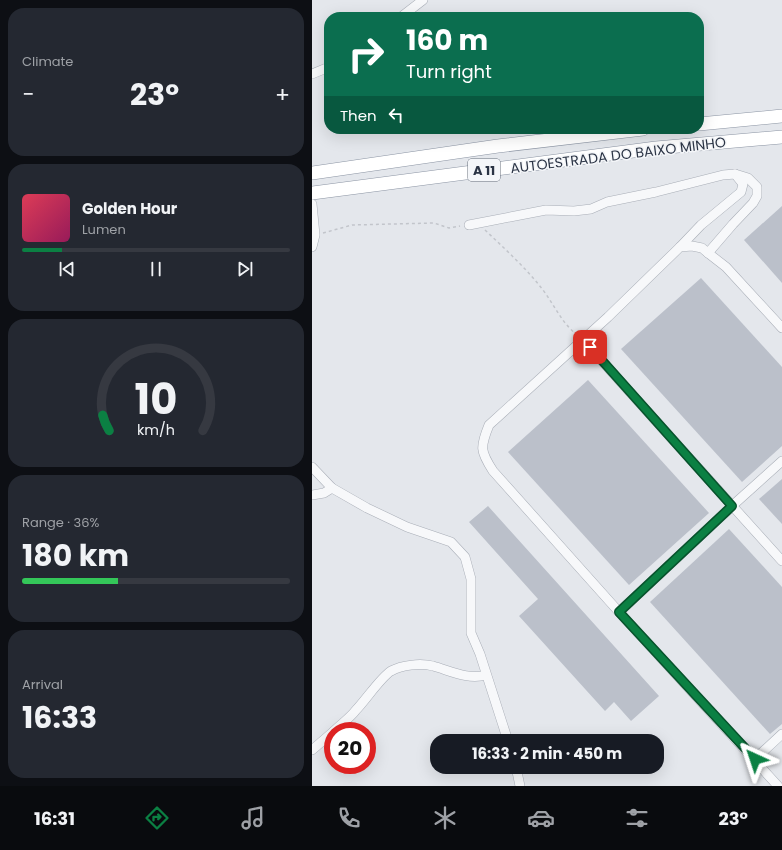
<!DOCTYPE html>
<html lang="en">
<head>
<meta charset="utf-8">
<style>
  :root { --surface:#171b24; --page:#242831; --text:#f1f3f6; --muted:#9ea1a6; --line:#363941; --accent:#0b8043 }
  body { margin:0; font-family:Poppins,sans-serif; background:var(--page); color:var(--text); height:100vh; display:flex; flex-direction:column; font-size:15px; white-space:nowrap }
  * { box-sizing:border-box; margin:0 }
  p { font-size:13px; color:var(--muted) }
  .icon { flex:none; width:22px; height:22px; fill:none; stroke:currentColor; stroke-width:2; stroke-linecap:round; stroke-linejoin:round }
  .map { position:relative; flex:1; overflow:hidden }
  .sheet { display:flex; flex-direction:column; gap:8px; padding:8px; background:#0d0f14; width:312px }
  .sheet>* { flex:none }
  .top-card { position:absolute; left:12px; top:12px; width:380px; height:122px; border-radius:16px; box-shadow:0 4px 16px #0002; background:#0b6e4f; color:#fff; overflow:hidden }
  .speed { position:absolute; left:12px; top:722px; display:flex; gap:8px; font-size:20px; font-weight:700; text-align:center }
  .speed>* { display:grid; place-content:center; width:52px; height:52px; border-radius:50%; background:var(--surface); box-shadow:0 4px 16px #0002; line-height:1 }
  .speed .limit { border:6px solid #d22; background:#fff; color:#111 }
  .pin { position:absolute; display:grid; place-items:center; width:34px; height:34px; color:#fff; margin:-17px; border-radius:8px; box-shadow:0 2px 6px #0006 }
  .me { position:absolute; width:44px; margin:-22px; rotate:318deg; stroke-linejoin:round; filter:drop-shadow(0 0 3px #0008) }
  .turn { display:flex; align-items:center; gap:14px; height:84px; padding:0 16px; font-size:18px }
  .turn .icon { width:52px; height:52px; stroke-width:2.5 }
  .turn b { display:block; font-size:28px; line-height:34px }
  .then { display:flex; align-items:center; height:38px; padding:0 16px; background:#0003; gap:8px; font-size:15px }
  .big { font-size:30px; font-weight:700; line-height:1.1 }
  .sheet .widget { flex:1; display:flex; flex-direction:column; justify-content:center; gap:6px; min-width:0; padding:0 14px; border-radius:16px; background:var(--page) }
  .sheet .dial { align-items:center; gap:0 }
  .dial svg { height:104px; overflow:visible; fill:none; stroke:var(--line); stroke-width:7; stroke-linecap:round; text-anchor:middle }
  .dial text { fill:var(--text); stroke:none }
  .song { display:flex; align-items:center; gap:12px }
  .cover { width:48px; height:48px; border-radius:6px; background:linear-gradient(135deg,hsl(350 70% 55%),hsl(330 70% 35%)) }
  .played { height:4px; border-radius:2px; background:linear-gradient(90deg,var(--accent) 15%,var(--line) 15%) }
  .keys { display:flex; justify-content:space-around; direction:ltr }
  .heat { display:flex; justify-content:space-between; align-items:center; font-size:22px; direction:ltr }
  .charge { height:6px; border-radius:3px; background:linear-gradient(90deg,#34c759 36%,var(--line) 0) }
  .trip { position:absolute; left:118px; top:734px; width:234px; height:40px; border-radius:16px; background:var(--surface); box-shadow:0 4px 16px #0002; font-weight:700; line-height:40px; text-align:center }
  .tab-bar { display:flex; height:64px; justify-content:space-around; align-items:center; background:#090b0e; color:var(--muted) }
  .tab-bar .icon { width:28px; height:28px }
  .tab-bar .current { color:var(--accent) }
  .tab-bar b { font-size:18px; color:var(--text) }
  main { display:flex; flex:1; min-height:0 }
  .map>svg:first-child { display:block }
</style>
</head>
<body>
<main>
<section class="sheet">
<div class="widget"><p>Climate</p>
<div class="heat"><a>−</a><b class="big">23°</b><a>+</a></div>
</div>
<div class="widget">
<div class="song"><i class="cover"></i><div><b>Golden Hour</b><p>Lumen</p></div></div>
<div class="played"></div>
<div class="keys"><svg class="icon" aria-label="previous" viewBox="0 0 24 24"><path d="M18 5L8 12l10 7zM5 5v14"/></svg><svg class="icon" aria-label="pause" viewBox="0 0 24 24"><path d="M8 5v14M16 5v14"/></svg><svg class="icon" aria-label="next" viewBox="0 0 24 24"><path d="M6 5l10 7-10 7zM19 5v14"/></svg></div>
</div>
<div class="widget dial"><svg viewBox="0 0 100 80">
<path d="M14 69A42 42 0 1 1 86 69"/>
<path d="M14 69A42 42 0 0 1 9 57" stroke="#0b8043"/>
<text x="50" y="56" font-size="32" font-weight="700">10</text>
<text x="50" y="72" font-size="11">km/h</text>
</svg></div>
<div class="widget"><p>Range · 36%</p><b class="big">180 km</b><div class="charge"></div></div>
<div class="widget"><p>Arrival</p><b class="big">16:33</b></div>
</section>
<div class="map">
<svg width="470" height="786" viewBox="0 0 470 786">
  <rect width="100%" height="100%" fill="#e4e7ec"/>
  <g fill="#bbc0ca">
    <path d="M 470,206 L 470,283 L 432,240 Z"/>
    <path d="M 389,278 L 470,367 L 470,446 L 430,482 L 309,349 Z"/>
    <path d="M 276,380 L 397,513 L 317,585 L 196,452 Z"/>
    <path d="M 470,479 L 470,524 L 447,499 Z"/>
    <path d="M 176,506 L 347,696 L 319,721 L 302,702 L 293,711 L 207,616 L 226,599 L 157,522 Z"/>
    <path d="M 417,529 L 470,587 L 470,724 L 458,734 L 338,602 Z"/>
  </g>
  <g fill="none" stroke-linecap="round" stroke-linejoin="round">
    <g stroke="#a9aeb7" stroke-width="10">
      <g id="minor">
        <path d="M 89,17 L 111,0"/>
        <path d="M 0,74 L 17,67"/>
        <path d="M 0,204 L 3,235 L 0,247"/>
        <path d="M 157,225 L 234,210 L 262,211 L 279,209 L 295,202 L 344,192 L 411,175 L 423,174 L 436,178 L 445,187 L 445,196 L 441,203 L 421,224 L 396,253"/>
        <path d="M 368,247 L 389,225 L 429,192 L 431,184 L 423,174"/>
        <path d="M 271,340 L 470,561"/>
        <path d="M 0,467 L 20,488 L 55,508 L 95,527 L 139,542 L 153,557 L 159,579 L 159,633 L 168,654 L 196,741"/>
        <path d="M 0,495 L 12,493 L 20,488"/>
        <path d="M 307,612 L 420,506 L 470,461"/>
        <path d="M 22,731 C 29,724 38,718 44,710 C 53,701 69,677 79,671 C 90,665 108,663 121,666 C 139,671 156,680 174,675"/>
        <path d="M 0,750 L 21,732"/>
        <path d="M 443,759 L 470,734"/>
        <path d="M 204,767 L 208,786"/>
        <path d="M 466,786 L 307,612 L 181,471 C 168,451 168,447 177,425 L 296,317 L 368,247 L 380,246 L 390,248 L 396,253 L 414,267 L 470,328"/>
      </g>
    </g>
    <g stroke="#8b94a3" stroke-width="14">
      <g id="highway">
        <path d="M 387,124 L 470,116"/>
        <path d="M 0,173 L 186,146 L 331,129"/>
        <path d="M 0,193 L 344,148 L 470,137"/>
      </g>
    </g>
    <g stroke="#c2c5cb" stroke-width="1.5" stroke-dasharray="3 3" stroke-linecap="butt">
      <path d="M 173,230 C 193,249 214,268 231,290 C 243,306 249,322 265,335"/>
      <path d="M 11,233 L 40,225 L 122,223 L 137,228 L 148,226"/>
    </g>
    <use href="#minor" stroke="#f7f8fa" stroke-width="9"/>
    <use href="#highway" stroke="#fff" stroke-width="13"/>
  </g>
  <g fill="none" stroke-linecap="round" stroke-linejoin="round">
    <g stroke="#07532c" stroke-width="10">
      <path id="route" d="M 278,347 L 420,506 L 307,612 L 443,759"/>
    </g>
    <use href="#route" stroke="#0b8043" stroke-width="7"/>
  </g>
  <g text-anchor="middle" stroke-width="3" stroke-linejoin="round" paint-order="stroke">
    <rect fill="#f4f6f9" stroke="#676e7b" stroke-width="1" x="156" y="159" width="32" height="22" rx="3"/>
    <g font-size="13" font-weight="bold" fill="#2b3445">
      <text x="172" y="175">A 11</text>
    </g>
    <g font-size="14" fill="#2b3445" stroke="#f4f6f9">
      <text transform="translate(306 155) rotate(-7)" y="5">AUTOESTRADA DO BAIXO MINHO</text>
    </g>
  </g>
</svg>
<div class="speed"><div class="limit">20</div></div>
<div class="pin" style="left:278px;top:347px;background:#d93025"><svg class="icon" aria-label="arrive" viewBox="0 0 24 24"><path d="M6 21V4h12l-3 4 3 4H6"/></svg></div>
<svg class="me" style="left:443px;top:759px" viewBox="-20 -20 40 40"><path d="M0-17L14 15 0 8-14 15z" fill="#0b8043" stroke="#fff" stroke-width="4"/></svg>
<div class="trip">16:33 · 2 min · 450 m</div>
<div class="top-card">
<div class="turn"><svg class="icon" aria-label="right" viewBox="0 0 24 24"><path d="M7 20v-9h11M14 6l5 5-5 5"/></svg><div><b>160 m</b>Turn right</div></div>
<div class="then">Then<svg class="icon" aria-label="left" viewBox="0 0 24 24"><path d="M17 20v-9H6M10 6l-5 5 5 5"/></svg></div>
</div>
</div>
</main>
<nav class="tab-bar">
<b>16:31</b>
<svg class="icon current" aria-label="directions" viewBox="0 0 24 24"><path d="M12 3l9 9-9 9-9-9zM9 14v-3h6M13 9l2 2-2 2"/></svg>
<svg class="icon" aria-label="music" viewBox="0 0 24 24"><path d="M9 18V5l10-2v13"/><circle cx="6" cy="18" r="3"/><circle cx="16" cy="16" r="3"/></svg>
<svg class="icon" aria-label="phone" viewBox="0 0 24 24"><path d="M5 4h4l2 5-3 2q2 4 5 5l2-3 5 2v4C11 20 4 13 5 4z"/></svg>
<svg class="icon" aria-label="climate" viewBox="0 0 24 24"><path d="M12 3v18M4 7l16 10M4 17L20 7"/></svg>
<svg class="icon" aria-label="car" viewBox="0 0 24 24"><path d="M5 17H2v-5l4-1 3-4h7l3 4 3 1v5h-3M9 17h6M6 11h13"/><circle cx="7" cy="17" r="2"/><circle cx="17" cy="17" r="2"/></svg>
<svg class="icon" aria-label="filters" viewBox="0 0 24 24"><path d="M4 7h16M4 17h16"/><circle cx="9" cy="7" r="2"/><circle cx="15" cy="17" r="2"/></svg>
<b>23°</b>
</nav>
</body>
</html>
